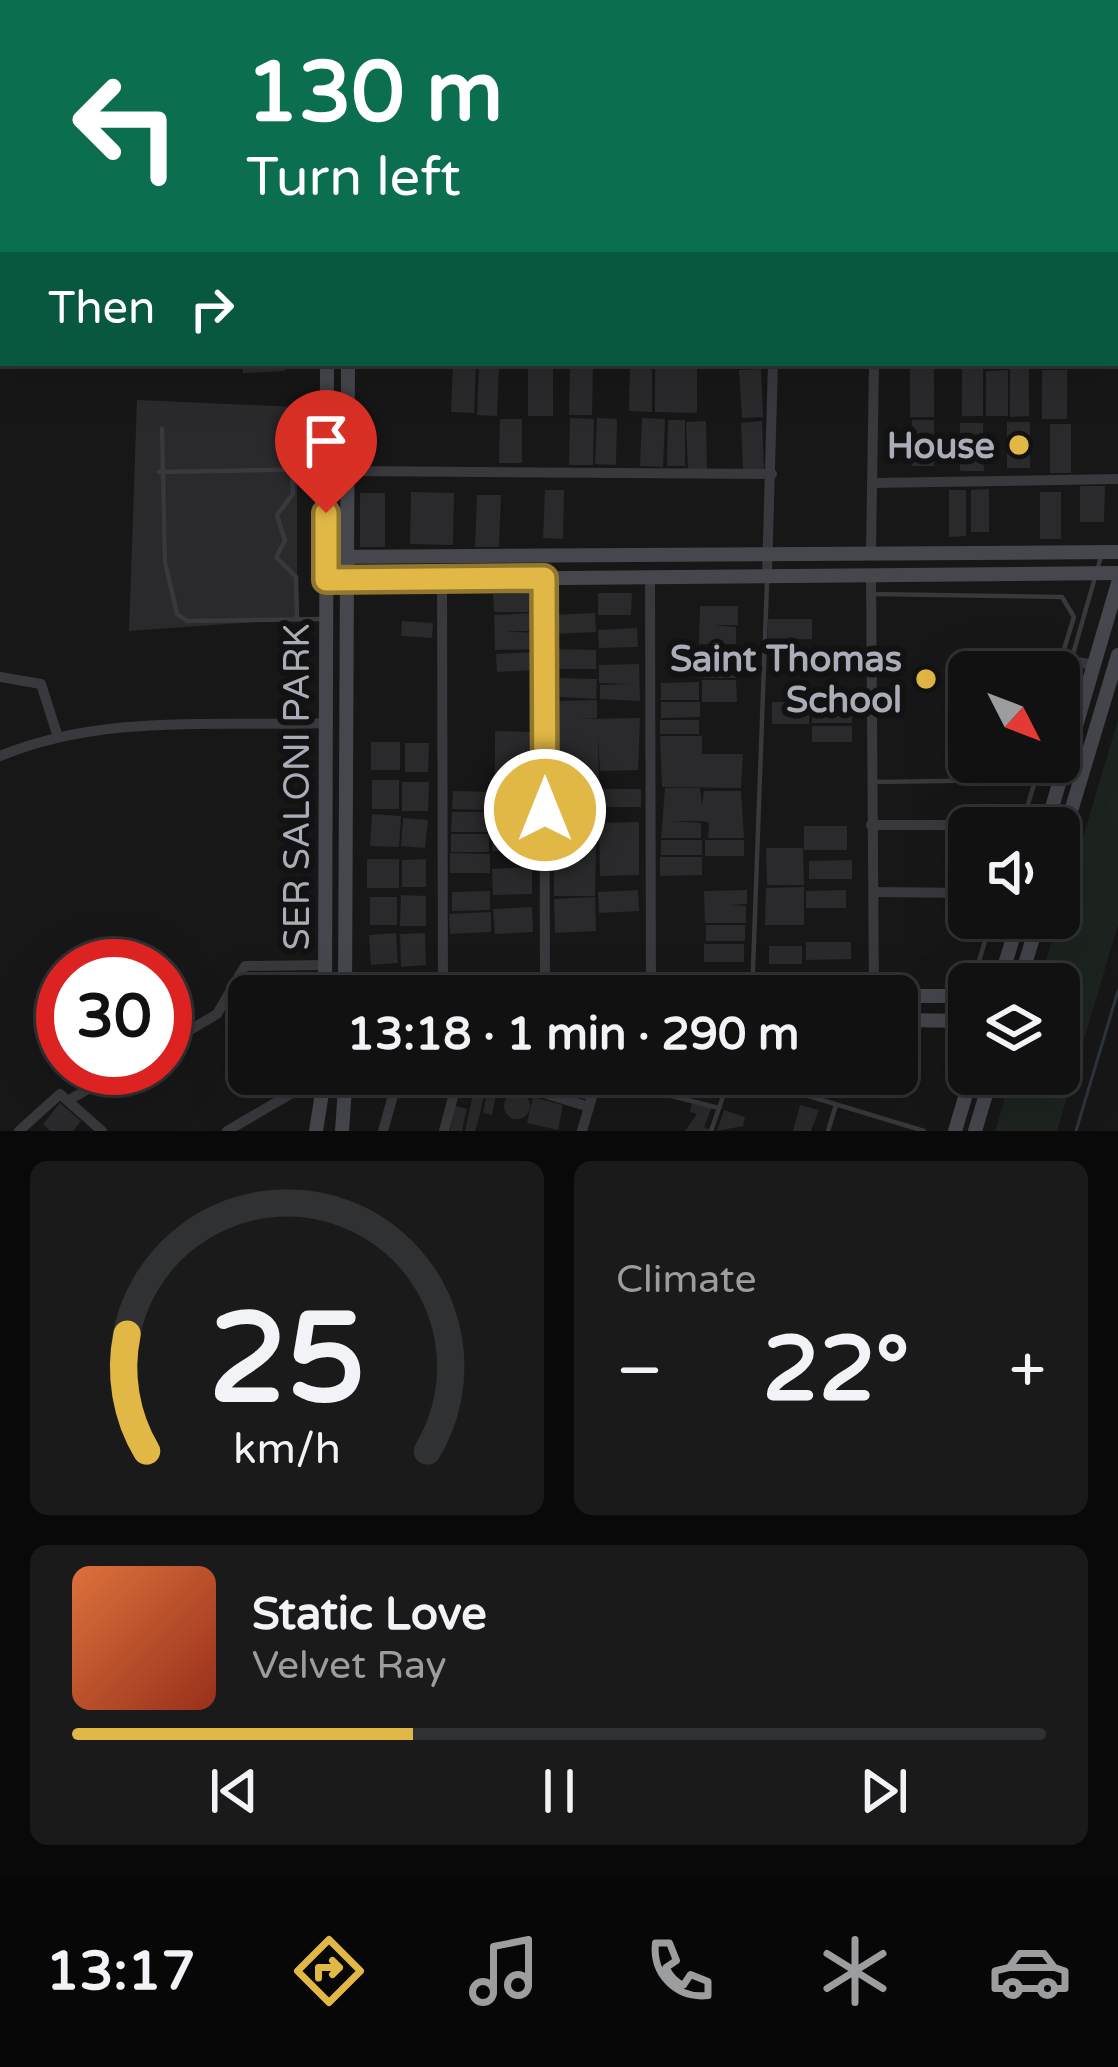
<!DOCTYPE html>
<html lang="en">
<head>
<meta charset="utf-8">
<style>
  :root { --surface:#111112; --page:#1a1a1b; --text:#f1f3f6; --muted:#9c9d9f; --line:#303132; --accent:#e1b746 }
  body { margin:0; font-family:"Varela Round",sans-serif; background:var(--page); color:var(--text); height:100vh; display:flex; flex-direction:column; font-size:45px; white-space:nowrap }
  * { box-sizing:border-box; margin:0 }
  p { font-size:39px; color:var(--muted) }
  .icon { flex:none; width:66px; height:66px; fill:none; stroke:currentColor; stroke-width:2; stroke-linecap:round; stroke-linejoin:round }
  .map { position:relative; height:1131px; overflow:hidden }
  .panel { display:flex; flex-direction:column; gap:30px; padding:30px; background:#09090a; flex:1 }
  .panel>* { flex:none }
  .top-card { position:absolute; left:0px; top:0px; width:1119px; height:366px; box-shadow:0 12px 48px #0002,0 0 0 3px var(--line); background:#0b6e4f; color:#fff; overflow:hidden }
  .needle { width:78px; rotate:132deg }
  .buttons { position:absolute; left:948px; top:651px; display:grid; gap:24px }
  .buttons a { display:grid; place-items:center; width:132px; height:132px; border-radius:18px; background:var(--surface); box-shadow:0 12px 48px #0002,0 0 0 3px var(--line); font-size:60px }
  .speed { position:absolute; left:36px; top:939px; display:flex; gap:24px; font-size:60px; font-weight:700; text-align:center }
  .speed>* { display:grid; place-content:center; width:156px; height:156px; border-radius:50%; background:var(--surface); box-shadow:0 12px 48px #0002,0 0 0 3px var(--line); line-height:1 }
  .speed .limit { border:18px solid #d22; background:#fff; color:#111 }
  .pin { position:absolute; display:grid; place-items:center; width:102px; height:102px; color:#fff; margin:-123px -51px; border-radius:50% 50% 50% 0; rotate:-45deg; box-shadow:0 0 12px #0007 }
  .pin .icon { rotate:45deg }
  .me { position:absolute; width:132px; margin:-66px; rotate:0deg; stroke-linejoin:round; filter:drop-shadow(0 0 9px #0008) }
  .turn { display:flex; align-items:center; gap:42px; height:252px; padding:0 48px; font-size:54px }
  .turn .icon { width:156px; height:156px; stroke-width:2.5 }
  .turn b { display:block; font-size:84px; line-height:102px }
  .then { display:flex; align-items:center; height:114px; padding:0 48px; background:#0003; gap:24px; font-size:45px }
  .big { font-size:90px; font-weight:700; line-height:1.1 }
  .panel .tile { flex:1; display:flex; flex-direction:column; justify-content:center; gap:18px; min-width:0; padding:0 42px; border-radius:18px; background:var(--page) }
  .panel .dial { align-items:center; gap:0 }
  .dial svg { height:312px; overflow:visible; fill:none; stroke:var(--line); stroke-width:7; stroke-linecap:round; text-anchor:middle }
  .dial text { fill:var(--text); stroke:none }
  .song { display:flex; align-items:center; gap:36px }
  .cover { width:144px; height:144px; border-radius:18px; background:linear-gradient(135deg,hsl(20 70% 55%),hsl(10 70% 35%)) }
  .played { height:12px; border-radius:6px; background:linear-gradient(90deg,var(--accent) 35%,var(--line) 35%) }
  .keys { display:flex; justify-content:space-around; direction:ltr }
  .heat { display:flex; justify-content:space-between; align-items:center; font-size:66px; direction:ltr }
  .panel .tiles { flex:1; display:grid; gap:30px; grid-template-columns:1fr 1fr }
  .tile:last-child { grid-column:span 2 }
  .trip { position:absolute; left:228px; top:975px; width:690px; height:120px; border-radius:18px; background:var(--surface); box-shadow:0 12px 48px #0002,0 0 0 3px var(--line); font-weight:700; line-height:120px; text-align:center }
  .menu { display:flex; height:192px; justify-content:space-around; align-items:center; background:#070707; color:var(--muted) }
  .menu .icon { width:84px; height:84px }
  .menu .current { color:var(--accent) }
  .menu b { font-size:54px; color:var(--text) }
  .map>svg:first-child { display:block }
</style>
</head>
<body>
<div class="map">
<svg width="1118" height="1131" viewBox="0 0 1118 1131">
  <rect width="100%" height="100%" fill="#171718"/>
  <path fill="#1d231e" d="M 1118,720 L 1118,925 L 1057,1131 L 995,1131 L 1012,1074 L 1059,1074 L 1059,984 L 1039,984 Z"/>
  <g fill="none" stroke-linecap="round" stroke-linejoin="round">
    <path stroke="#2e343b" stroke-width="3" d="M 1076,1131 L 1118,991"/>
  </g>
  <g fill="#2a2a2c">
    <path d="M 243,363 L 284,363 L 285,371 L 243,373 Z"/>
    <rect x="528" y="363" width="25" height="53"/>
    <path d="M 630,363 L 652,363 L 652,412 L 629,411 Z"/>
    <path d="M 655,364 L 697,364 L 697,413 L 655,412 Z"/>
    <path d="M 479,365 L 499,366 L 497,416 L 477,415 Z"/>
    <path d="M 453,366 L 476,366 L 474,413 L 451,412 Z"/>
    <path d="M 570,366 L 593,367 L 592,415 L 569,415 Z"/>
    <rect x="910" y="368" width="24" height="49"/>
    <rect x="962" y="368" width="21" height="48"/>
    <path d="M 761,369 L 763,417 L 742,418 L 739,370 Z"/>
    <path d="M 1010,369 L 1029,369 L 1029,416 L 1010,417 Z"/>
    <path d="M 1008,370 L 1008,416 L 986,416 L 986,371 Z"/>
    <rect x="1042" y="370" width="25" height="49"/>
    <path d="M 137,400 L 297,407 L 297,619 L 129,631 Z"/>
    <path d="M 570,418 L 594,419 L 593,465 L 569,465 Z"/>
    <path d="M 597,418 L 617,419 L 616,465 L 595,464 Z"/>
    <path d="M 642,418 L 665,419 L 663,467 L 640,466 Z"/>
    <path d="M 500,419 L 522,419 L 522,463 L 499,463 Z"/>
    <path d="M 668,420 L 685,420 L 685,466 L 667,466 Z"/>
    <rect x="912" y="420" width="22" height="46"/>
    <path d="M 706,421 L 707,469 L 688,470 L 686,422 Z"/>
    <path d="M 762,421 L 764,469 L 743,470 L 741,423 Z"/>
    <rect x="1007" y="422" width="23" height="46"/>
    <path d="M 960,423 L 983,423 L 984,471 L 960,471 Z"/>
    <rect x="1050" y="424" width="21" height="49"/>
    <path d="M 1080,486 L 1105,486 L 1104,522 L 1080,522 Z"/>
    <path d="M 989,489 L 989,532 L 971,532 L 971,490 Z"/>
    <path d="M 545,490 L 564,490 L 563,539 L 543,538 Z"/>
    <path d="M 949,490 L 966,490 L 966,536 L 949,537 Z"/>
    <path d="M 411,492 L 454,493 L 453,545 L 410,544 Z"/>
    <rect x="1040" y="492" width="21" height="47"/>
    <rect x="360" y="493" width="25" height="54"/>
    <path d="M 477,495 L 501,495 L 499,547 L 475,547 Z"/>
    <path d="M 532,593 L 532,612 L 494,612 L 493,594 Z"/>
    <path d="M 598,593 L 632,593 L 631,615 L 598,615 Z"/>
    <path d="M 700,606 L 738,606 L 738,625 L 713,625 L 736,627 L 736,644 L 699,644 Z"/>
    <path d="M 534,613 L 534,631 L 505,631 L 534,633 L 534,649 L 495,650 L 494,615 Z"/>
    <path d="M 595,613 L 596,632 L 553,634 L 553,615 Z"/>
    <path d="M 768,619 L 812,619 L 812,639 L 768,640 Z"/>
    <path d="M 402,621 L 433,623 L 432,638 L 401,636 Z"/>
    <path d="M 637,628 L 638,647 L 599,648 L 598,630 Z"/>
    <path d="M 554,649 L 596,650 L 596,669 L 553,669 Z"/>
    <path d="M 534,652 L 535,670 L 497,672 L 496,654 Z"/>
    <rect x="697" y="663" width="39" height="15"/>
    <path d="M 639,664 L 640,701 L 600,699 L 600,685 L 630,684 L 599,683 L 599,665 Z"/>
    <path d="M 560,678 L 597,679 L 596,699 L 559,697 Z"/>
    <path d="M 702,680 L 736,680 L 737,702 L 702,702 Z"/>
    <path d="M 699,682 L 699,700 L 661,700 L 661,683 Z"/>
    <path d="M 597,700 L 597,718 L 577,719 L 640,718 L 638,770 L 600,771 L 598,735 L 599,788 L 557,789 L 556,771 L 592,769 L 556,768 L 558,701 Z"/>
    <path d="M 661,702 L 700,702 L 700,717 L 661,718 Z"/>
    <rect x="772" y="702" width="37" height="22"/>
    <path d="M 852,703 L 852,723 L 812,723 L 812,704 Z"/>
    <rect x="660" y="720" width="39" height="14"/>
    <rect x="812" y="726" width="40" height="16"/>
    <path d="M 495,731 L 534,732 L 530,793 L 495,793 Z"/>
    <path d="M 660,736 L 702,736 L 702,754 L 743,754 L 741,788 L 662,787 Z"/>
    <rect x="371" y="742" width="29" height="28"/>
    <path d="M 405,743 L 429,743 L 428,772 L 405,772 Z"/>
    <rect x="372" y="780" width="27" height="29"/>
    <path d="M 402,782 L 429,782 L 428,811 L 402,811 Z"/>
    <path d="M 665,788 L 700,788 L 702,805 L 704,791 L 741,791 L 744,838 L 708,838 L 709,823 L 703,821 L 672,821 L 701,823 L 701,838 L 661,838 Z"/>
    <rect x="598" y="789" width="43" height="18"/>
    <path d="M 453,791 L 492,792 L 491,810 L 452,809 Z"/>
    <path d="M 596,804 L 596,841 L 576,841 L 596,843 L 595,896 L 554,896 L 554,805 Z"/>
    <path d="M 496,809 L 533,810 L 532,830 L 495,829 Z"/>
    <path d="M 452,812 L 490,812 L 490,832 L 451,832 Z"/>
    <path d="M 372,814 L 401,816 L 399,847 L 370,846 Z"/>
    <path d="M 403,818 L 428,820 L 425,848 L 401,846 Z"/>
    <path d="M 639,822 L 639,875 L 600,876 L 599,823 Z"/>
    <rect x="804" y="826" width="43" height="24"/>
    <path d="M 493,831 L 530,832 L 529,853 L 492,851 Z"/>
    <rect x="451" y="834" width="38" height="18"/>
    <rect x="661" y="840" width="41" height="15"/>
    <rect x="705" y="840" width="39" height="16"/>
    <path d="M 766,848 L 803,848 L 804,885 L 767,885 Z"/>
    <path d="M 450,853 L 490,854 L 490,873 L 450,873 Z"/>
    <path d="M 660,857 L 702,857 L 702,875 L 660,876 Z"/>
    <rect x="367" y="859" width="32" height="29"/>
    <path d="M 426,859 L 426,887 L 402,887 L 402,860 Z"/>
    <path d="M 852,860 L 852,879 L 809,879 L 809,861 Z"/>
    <path d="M 532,867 L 532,894 L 493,895 L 492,869 Z"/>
    <path d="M 804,887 L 804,925 L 765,925 L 766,888 Z"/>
    <path d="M 638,890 L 639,911 L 599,913 L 598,892 Z"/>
    <path d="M 747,890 L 747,904 L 731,905 L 746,906 L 746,923 L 705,923 L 704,891 Z"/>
    <path d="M 846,890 L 846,908 L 806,908 L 806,891 Z"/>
    <path d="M 490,891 L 490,910 L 452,911 L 452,892 Z"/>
    <path d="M 401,895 L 426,896 L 426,926 L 400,926 Z"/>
    <rect x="370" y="897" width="27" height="28"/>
    <path d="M 595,897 L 596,931 L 555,933 L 554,899 Z"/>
    <path d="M 532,907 L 533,932 L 495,934 L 493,909 Z"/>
    <path d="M 491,912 L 491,932 L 450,934 L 449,914 Z"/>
    <rect x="706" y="925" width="39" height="16"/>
    <path d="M 396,933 L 398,963 L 371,965 L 369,935 Z"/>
    <path d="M 425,933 L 426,965 L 401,967 L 400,934 Z"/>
    <path d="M 806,942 L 851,942 L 851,959 L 806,960 Z"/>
    <rect x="704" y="944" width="40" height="18"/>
    <rect x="769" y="946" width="33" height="18"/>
    <path d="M 562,1074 L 596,1074 L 590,1101 L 558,1091 Z"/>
    <path d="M 615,1074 L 644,1074 L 641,1089 L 613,1083 Z"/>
    <path d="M 669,1074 L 693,1074 L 688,1096 L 666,1092 Z"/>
    <path d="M 710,1074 L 723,1074 L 716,1095 L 697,1089 L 699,1082 L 707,1085 Z"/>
    <path d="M 475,1084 L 486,1086 L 480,1114 L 475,1131 L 465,1131 Z"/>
    <path d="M 488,1088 L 497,1090 L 492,1115 L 483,1113 Z"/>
    <circle cx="517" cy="1106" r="13"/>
    <path d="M 533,1097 L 563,1105 L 558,1130 L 527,1123 Z"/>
    <path d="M 692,1102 L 712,1107 L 704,1127 L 713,1131 L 685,1131 L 697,1114 L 690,1112 Z"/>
    <path d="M 60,1103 L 81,1121 L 73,1131 L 50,1131 L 43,1124 Z"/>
    <path d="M 800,1105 L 819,1110 L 811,1131 L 793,1131 Z"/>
    <path d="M 455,1106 L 467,1109 L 462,1131 L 450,1131 Z"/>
    <path d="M 724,1110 L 745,1117 L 743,1126 L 717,1131 Z"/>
  </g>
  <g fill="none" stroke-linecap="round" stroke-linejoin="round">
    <path stroke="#3e3f44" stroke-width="3" stroke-dasharray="6 9" stroke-linecap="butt" d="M 798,0 L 798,3"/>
    <g stroke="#38383d" stroke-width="4.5">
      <path d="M 0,331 L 3,331"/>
      <path d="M 162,429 L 165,562 L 177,614 L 187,621 L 320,619"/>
      <path d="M 292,469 L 293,494 L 277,515 L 285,541 L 276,557 L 296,577 L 297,619"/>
      <path d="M 159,472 L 321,469"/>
      <path d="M 871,594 L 1062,597 L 1074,617 L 1057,672"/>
      <path d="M 1059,703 L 1102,553"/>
      <path d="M 872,782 L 1015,780 L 1023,777 L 1030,762"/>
      <path d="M 1022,823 L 1041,762"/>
      <path d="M 972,984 L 992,918"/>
      <path d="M 752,996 L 767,582"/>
      <path d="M 736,1074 L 924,1131"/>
      <path d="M 648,1090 L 719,1108"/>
      <path d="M 845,1091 L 850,1074"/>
      <path d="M 711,1131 L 731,1074"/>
      <path d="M 828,1131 L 836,1105"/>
    </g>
    <g stroke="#38383d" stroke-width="10">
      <path d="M 56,0 L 56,3"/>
      <path d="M 219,3 L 219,0"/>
      <path d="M 779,3 L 779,0"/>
      <path d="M 880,3 L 880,0"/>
      <path d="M 1116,105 L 1118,105"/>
      <path d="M 1116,231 L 1118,232"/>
      <path d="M 0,260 L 3,260"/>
      <path d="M 1116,362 L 1118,362"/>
      <path d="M 347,471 L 772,474"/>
      <path d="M 872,483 L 1118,479"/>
      <path d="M 871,550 L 874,363"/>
      <path d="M 767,574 L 773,363"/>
      <path d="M 871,574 L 874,996"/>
      <path d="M 650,576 L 651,996"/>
      <path d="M 544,578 L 545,996"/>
      <path d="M 442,579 L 443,996"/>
      <path d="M 1072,661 L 1094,665"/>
      <path d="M 0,677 L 41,684 L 57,734"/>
      <path d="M 0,756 C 106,713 214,727 326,723"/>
      <path d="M 871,825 L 1047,825"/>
      <path d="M 875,892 L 969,893"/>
      <path d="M 165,1045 L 217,1014 L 245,966 L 325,965"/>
      <path d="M 483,1074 L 589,1107"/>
      <path d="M 69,1100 L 125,1068"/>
      <path d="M 19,1131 L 60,1094 L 102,1131"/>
      <path d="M 227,1131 L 325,1074"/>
      <path d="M 383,1131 L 399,1074"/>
      <path d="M 444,1131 L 459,1074"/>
      <path d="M 582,1131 L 598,1076"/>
    </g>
    <g stroke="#46474d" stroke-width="14">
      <path d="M 328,3 L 328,0"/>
      <path d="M 350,3 L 350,0"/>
      <path d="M 326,557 L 1118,552"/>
      <path d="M 326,580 L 1118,573"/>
      <path d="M 1046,828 L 1118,583"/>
      <path d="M 1059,851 L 1118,655"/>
      <path d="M 999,984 L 1019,918"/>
      <path d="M 1019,984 L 1039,918"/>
      <path d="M 325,996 L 327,363"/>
      <path d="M 345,996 L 348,363"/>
      <path d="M 815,996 L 969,996"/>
      <path d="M 897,1020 L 969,1021"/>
      <path d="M 316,1131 L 325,1074"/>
      <path d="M 342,1131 L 346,1074"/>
      <path d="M 955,1131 L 972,1074"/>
      <path d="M 975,1131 L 992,1074"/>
    </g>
  </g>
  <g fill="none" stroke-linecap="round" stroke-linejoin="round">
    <g stroke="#92772e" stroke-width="30">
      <path id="route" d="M 326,513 L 326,580 L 544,578 L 545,810"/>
    </g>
    <use href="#route" stroke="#e1b746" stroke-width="21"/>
  </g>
  <g fill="#e1b746" stroke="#121213" stroke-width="4.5">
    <circle cx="1019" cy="445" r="12"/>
    <circle cx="926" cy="679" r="12"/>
  </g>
  <g text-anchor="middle" stroke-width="12" stroke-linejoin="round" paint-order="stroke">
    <g font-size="36" font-weight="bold" fill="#aaadb7" stroke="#121213" text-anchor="end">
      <text x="995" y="458">House</text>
      <text x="902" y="671">Saint Thomas<tspan x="902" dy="41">School</tspan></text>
    </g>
    <g font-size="36" fill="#aaadb7" stroke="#121213">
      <text transform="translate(296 787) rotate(-90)" y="13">SER SALONI PARK</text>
    </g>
  </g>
</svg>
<div class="buttons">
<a><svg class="needle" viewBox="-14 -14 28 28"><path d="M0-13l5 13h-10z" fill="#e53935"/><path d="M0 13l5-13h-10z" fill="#9c9d9f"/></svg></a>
<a><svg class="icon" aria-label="sound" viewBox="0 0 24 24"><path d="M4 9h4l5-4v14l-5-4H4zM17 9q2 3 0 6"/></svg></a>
<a><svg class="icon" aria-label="layers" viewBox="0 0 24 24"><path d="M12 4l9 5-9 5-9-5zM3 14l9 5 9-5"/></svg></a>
</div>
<div class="speed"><div class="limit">30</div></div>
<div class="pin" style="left:326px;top:513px;background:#d93025"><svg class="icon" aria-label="arrive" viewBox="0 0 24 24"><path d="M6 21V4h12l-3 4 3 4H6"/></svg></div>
<svg class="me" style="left:545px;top:810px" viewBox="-20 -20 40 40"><circle r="17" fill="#e1b746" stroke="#fff" stroke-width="3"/><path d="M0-11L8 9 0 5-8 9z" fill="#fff"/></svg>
<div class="trip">13:18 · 1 min · 290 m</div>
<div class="top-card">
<div class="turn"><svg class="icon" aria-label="left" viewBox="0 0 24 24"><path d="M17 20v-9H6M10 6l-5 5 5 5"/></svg><div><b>130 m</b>Turn left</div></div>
<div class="then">Then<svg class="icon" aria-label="right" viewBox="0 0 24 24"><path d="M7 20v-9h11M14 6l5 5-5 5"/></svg></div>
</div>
</div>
<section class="panel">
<div class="tiles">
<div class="tile dial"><svg viewBox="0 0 100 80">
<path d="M14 69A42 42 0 1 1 86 69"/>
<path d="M14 69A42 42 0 0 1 9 39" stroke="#e1b746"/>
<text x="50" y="56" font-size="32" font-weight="700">25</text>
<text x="50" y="72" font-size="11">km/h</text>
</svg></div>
<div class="tile"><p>Climate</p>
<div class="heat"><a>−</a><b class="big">22°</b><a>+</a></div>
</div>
<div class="tile">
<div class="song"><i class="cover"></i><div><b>Static Love</b><p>Velvet Ray</p></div></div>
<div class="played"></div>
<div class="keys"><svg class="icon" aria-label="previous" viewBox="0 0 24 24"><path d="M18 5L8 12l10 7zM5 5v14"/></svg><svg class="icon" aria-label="pause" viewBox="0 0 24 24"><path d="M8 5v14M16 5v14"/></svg><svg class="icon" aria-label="next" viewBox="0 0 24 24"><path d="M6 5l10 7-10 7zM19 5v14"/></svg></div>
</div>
</div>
</section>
<nav class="menu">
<b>13:17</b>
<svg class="icon current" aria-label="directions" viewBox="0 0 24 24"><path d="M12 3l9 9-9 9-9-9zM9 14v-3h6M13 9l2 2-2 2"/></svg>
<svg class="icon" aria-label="music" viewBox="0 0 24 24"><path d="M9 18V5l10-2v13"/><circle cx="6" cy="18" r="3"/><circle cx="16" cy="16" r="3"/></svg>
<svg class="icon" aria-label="phone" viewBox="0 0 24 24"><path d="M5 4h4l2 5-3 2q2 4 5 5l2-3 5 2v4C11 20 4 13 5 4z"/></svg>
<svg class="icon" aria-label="climate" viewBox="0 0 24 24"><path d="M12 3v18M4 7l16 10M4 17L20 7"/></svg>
<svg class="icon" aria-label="car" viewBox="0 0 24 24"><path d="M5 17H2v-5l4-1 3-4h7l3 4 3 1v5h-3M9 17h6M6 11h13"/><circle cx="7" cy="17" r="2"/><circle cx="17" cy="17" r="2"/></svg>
</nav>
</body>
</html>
